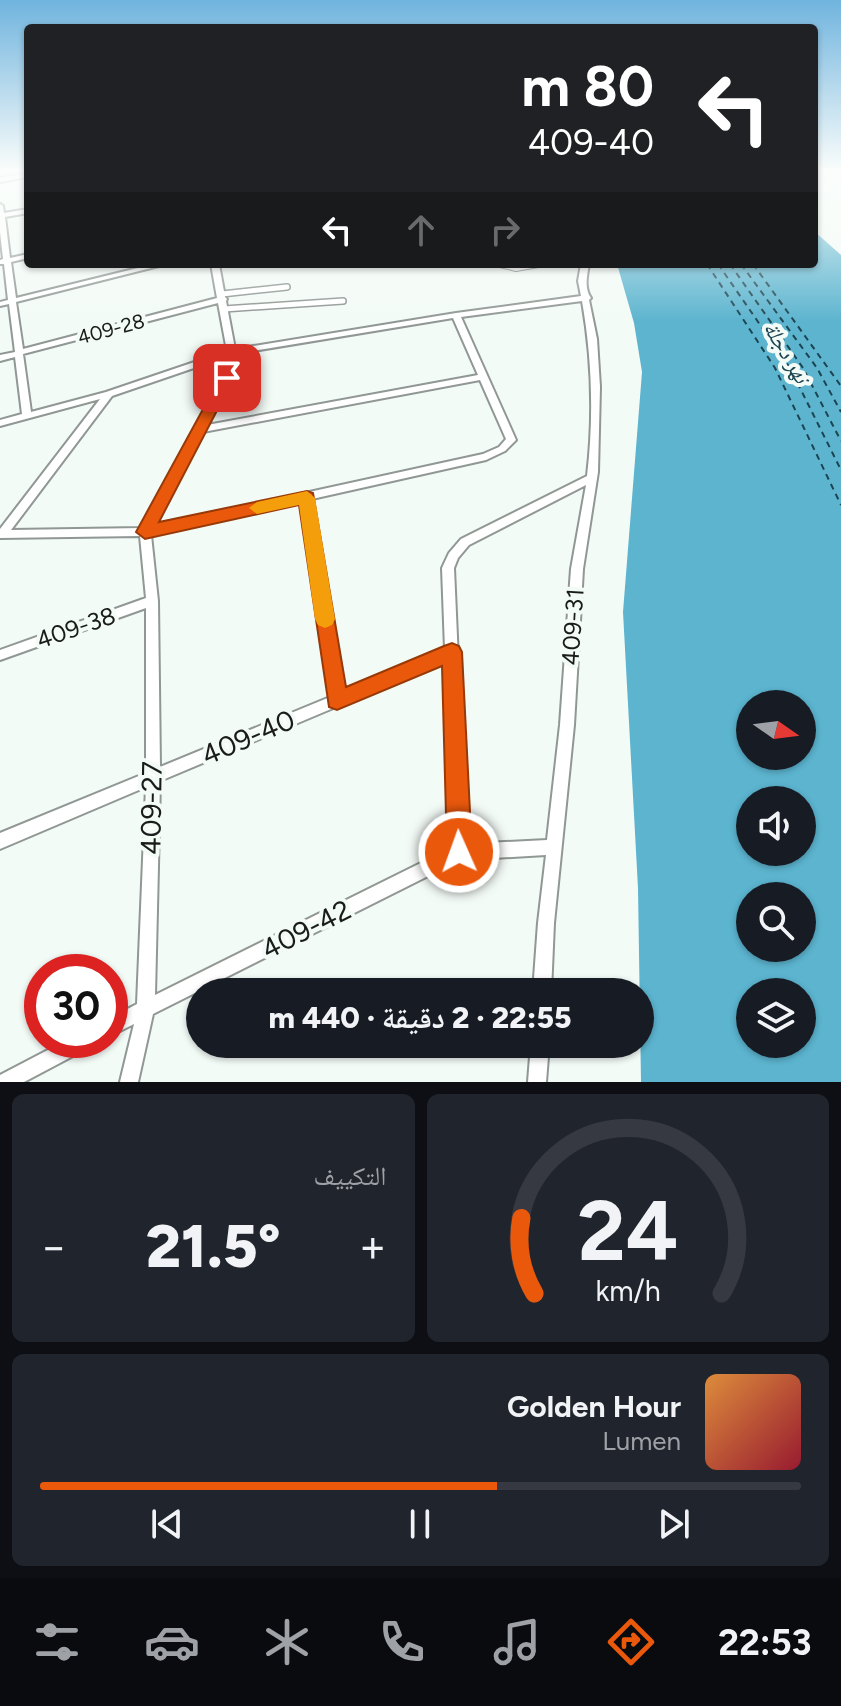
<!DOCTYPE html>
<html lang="ar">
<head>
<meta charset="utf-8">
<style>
  :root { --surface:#171b24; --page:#20242c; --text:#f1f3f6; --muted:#9ea1a6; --line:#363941; --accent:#ea580c }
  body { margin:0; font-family:Figtree,"Noto Naskh Arabic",sans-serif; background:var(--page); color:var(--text); direction:rtl; height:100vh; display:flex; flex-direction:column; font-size:30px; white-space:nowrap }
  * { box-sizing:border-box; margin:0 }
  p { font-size:26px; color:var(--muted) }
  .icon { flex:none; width:44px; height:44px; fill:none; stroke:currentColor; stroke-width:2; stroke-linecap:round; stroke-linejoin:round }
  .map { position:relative; height:1082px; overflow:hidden; direction:ltr }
  .side { display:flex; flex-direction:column; gap:12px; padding:12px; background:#0d0f14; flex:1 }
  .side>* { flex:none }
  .guide { position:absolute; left:24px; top:24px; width:794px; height:244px; border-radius:8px; box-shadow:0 2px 6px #0004; direction:rtl; background:#202124; color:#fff; overflow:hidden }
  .needle { width:52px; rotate:104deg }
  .tools { position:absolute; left:736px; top:690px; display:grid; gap:16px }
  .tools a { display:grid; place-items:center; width:80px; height:80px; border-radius:50%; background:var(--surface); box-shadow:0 2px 6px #0004; font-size:40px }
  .speed { position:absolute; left:24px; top:954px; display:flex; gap:16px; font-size:40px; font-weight:700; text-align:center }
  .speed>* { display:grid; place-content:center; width:104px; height:104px; border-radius:50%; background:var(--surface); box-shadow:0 2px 6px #0004; line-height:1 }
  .speed .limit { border:12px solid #d22; background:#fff; color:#111 }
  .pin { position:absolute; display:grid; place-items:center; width:68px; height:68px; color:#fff; margin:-34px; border-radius:16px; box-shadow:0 4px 12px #0006 }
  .me { position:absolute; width:88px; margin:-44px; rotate:358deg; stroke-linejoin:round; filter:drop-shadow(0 0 6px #0008) }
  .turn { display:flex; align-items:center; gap:28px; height:168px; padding:0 32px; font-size:36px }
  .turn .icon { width:104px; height:104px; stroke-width:2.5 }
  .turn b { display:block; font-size:56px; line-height:68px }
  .lanes { display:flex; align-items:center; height:76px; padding:0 32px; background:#0003; justify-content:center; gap:40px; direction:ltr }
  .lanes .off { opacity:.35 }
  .big { font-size:60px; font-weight:800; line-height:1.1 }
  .side .widget { flex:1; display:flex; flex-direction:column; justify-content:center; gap:12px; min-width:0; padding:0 28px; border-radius:12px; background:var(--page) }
  .side .dial { align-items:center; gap:0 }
  .dial svg { height:208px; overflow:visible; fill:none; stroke:var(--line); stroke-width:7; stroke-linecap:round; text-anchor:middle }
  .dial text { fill:var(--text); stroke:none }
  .song { display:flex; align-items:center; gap:24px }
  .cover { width:96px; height:96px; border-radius:12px; background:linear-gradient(135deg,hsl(30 70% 55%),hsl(350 70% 35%)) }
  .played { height:8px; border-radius:4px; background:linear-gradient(90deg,var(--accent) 60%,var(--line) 60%) }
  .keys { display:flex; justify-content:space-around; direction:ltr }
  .heat { display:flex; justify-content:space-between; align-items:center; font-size:44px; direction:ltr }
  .side .tiles { flex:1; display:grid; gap:12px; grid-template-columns:1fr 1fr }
  .widget:last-child { grid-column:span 2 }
  .trip { position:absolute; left:186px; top:978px; width:468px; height:80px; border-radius:40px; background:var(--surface); box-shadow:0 2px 6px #0004; font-weight:800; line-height:80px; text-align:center; direction:rtl }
  .menu { display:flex; height:128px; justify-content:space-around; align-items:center; background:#090b0e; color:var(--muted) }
  .menu .icon { width:56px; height:56px }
  .menu .active { color:var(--accent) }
  .menu b { font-size:36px; color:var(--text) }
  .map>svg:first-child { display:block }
</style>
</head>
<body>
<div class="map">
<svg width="841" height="1082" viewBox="0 0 841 1082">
  <rect width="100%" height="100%" fill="#f3fbf7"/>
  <path fill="#5cb4cf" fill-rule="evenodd" d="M 814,231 L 841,255 L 841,1082 L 641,1082 L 638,888 L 623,612 L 642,372 L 634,323 L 617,264 L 814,264 ZM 750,704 L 802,704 L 802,756 L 750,756 ZM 750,800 L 802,800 L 802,852 L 750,852 ZM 750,896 L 802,896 L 802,948 L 750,948 ZM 750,992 L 802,992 L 802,1044 L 750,1044 Z"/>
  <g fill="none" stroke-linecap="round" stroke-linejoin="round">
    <g stroke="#1c4451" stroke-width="2" stroke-dasharray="6 5" stroke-linecap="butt">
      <path d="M 707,264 L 775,368 L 841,505"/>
      <path d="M 718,264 L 790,368 L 841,470"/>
      <path d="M 730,264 L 803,368 L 841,441"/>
      <path d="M 741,264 L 817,368 L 841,412"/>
      <path d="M 753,264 L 841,386"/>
    </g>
    <g stroke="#909794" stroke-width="6">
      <path id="service-far1" d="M 496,264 L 516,269 L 544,264"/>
    </g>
    <g stroke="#909794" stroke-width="8">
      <g id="service">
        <path d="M 222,294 L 287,287"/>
        <path d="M 224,309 L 343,301"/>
      </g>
    </g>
    <g stroke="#909794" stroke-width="4">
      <g id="minor">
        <path d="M 28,173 L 28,177 L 0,182 L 0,178 Z"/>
        <path d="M 0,204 L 3,206 L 4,213 L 28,209 L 28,213 L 5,217 L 10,258 L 28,254 L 28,258 L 11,262 L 16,298 L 154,264 L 167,264 L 16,302 L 23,349 L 217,298 L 211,264 L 219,264 L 225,297 L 227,299 L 226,301 L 235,349 L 456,313 L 581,296 L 578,281 L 581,264 L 589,264 C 587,276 584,288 591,298 L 589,300 L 597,339 L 600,387 L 598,472 L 583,569 L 574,725 L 554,923 L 551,992 L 533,992 L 538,923 L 546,855 L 460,860 L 153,1014 L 138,1082 L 120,1082 L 134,1024 L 110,1036 L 110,1018 L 137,1004 L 146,787 L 0,849 L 0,833 L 146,773 L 146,608 L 0,660 L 0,650 L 146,598 L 140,536 L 0,538 L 0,529 L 100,399 L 0,426 L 0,420 L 22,414 L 15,357 L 0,361 L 0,355 L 15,352 L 9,304 L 0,306 L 0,302 L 8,300 L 4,264 L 0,264 L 0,260 L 3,259 L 0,232 ZM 582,301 C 592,358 594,417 587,476 L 461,539 L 449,553 L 442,568 L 445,649 L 342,692 L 312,499 L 486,460 L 505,451 L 516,440 L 461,317 ZM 218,303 L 227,351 L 106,392 L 31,412 L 23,354 ZM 453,318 L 478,375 L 207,425 L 231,378 L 235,354 ZM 226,357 L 223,378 L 142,528 L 11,530 L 112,396 ZM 480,380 L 506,439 L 499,447 L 483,454 L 154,526 L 203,432 ZM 586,485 L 571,569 L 560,725 L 547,840 L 466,844 L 454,568 L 458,558 L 469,545 ZM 302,501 L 330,697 L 160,767 L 158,601 L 151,535 ZM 445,661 L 451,848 L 155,995 L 160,781 Z"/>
        <path d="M 67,1040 L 95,1040 L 92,1046 L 24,1082 L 0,1082 L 0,1075 Z"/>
        <path d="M 531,1044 L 549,1044 L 546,1082 L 528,1082 Z"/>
      </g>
    </g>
    <use href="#service-far1" stroke="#fff" stroke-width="4"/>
    <use href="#service" stroke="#fff" stroke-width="5"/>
    <use href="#minor" fill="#fff" fill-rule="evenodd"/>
  </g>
  <linearGradient id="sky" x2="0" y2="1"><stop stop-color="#70b4de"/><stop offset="0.53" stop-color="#fafdfb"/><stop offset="1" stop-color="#fafdfb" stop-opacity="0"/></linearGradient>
  <rect width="841" height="322" fill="url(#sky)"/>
  <path fill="#ea580c" stroke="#983908" stroke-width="2" d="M 227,374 L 234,378 L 159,522 L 307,491 L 313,493 L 346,687 L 444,646 L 452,643 L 459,646 L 462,652 L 472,852 L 468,861 L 459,864 L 450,861 L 447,852 L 442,666 L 337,710 L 329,707 L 299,505 L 145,539 L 136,532 L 220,378 Z"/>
  <path fill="#f59e0b" d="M 307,491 L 315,498 L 335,619 L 332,625 L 325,628 L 318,625 L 315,619 L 299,505 L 257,514 L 249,508 L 257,502 Z"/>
  <g text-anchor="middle" stroke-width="8" stroke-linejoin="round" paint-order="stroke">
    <g font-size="20" fill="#191c1b" stroke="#f3fbf7">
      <text transform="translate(111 329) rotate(-15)" y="7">409-28</text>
    </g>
    <g font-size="22" font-style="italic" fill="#1c4451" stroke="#f3fbf7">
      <text transform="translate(787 352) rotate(59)" y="8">نهر دجلة</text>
    </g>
    <g font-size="24" fill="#191c1b" stroke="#f3fbf7">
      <text transform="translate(573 627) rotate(-86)" y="8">409-31</text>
      <text transform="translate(76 628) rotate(-19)" y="8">409-38</text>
    </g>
    <g font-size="28" fill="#191c1b" stroke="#f3fbf7">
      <text transform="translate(248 737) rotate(-23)" y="10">409-40</text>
      <text transform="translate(151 808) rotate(-89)" y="10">409-27</text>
      <text transform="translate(306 929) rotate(-27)" y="10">409-42</text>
    </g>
  </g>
</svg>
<div class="tools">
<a><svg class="needle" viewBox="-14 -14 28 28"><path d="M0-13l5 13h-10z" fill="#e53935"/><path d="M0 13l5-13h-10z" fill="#9ea1a6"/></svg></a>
<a><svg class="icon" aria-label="sound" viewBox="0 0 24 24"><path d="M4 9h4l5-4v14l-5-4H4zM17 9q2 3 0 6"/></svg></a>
<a><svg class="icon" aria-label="search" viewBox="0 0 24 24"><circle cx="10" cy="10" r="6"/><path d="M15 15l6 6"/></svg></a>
<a><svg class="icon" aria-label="layers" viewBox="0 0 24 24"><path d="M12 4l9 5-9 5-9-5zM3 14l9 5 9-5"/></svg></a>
</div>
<div class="speed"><div class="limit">30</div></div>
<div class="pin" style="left:227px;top:378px;background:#d93025"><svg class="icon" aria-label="arrive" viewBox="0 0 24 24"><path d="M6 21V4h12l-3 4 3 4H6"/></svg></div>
<svg class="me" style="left:459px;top:852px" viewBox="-20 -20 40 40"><circle r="17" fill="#ea580c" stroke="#fff" stroke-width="3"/><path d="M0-11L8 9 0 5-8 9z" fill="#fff"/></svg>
<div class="trip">22:55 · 2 دقيقة · 440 m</div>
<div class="guide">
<div class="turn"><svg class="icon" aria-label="left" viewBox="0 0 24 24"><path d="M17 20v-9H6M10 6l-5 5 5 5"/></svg><div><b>80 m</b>409-40</div></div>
<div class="lanes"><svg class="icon" aria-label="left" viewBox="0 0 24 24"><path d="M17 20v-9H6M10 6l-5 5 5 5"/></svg><svg class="icon off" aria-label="ahead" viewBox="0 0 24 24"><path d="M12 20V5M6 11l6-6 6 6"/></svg><svg class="icon off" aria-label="right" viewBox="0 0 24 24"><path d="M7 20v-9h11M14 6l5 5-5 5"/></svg></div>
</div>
</div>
<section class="side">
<div class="tiles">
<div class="widget dial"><svg viewBox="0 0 100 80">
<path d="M14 69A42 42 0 1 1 86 69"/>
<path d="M14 69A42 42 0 0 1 9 40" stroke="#ea580c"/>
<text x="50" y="56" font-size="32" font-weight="700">24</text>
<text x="50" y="72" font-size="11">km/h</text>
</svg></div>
<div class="widget"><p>التكييف</p>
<div class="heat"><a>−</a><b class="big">21.5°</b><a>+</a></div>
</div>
<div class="widget">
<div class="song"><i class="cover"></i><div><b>Golden Hour</b><p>Lumen</p></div></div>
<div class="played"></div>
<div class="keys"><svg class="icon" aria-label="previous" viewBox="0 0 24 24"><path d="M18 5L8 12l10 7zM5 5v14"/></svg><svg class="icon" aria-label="pause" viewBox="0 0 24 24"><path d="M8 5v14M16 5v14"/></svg><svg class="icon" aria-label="next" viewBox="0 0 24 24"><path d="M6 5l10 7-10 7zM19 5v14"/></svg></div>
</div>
</div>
</section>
<nav class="menu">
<b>22:53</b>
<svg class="icon active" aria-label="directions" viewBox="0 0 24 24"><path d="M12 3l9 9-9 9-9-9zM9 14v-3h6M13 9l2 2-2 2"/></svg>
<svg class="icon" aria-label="music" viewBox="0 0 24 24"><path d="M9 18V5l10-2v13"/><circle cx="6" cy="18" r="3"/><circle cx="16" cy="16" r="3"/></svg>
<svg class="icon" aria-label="phone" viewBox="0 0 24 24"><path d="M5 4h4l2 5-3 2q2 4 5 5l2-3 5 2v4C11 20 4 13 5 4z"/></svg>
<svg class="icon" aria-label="climate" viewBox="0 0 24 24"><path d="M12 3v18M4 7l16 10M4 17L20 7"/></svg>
<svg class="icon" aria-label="car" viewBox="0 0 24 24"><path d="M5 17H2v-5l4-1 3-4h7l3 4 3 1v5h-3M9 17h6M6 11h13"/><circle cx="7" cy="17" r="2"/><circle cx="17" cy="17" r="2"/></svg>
<svg class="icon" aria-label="filters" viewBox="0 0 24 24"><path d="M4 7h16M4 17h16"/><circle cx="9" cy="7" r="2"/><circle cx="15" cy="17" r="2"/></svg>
</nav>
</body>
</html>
